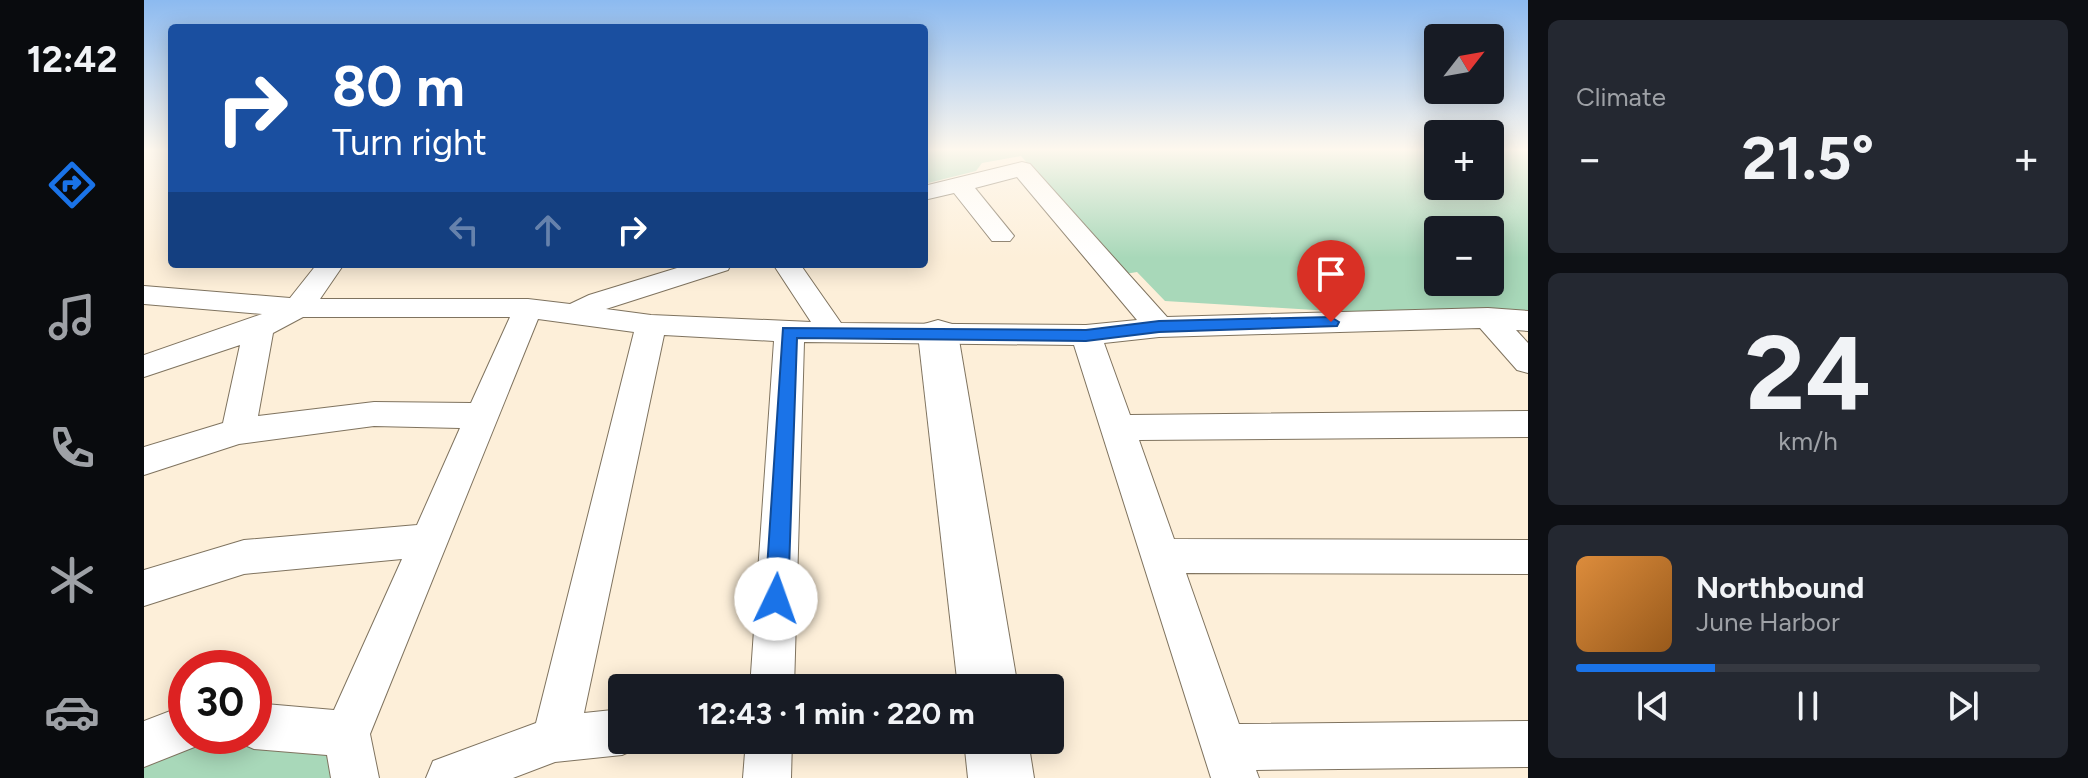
<!DOCTYPE html>
<html lang="en">
<head>
<meta charset="utf-8">
<style>
  :root { --surface:#171b24; --page:#242831; --text:#f1f3f6; --muted:#9ea1a6; --line:#363941; --accent:#1a73e8 }
  body { margin:0; font-family:Figtree,sans-serif; background:var(--page); color:var(--text); height:100vh; display:flex; flex-direction:column; font-size:30px; white-space:nowrap }
  * { box-sizing:border-box; margin:0 }
  p { font-size:26px; color:var(--muted) }
  .icon { flex:none; width:44px; height:44px; fill:none; stroke:currentColor; stroke-width:2; stroke-linecap:round; stroke-linejoin:round }
  .map { position:relative; flex:1; overflow:hidden }
  .drawer { display:flex; flex-direction:column; gap:20px; padding:20px; background:#0d0f14; width:560px }
  .drawer>* { flex:none }
  .top-card { position:absolute; left:24px; top:24px; width:760px; height:244px; border-radius:8px; box-shadow:0 4px 20px #0003; background:#1a4fa0; color:#fff; overflow:hidden }
  .needle { width:52px; rotate:59deg }
  .controls { position:absolute; left:1280px; top:24px; display:grid; gap:16px }
  .controls a { display:grid; place-items:center; width:80px; height:80px; border-radius:8px; background:var(--surface); box-shadow:0 4px 20px #0003; font-size:40px }
  .speed { position:absolute; left:24px; top:650px; display:flex; gap:16px; font-size:40px; font-weight:700; text-align:center }
  .speed>* { display:grid; place-content:center; width:104px; height:104px; border-radius:50%; background:var(--surface); box-shadow:0 4px 20px #0003; line-height:1 }
  .speed .limit { border:12px solid #d22; background:#fff; color:#111 }
  .pin { position:absolute; display:grid; place-items:center; width:68px; height:68px; color:#fff; margin:-82px -34px; border-radius:50% 50% 50% 0; rotate:-45deg; box-shadow:0 0 8px #0007 }
  .pin .icon { rotate:45deg }
  .me { position:absolute; width:88px; margin:-44px; rotate:3deg; stroke-linejoin:round; filter:drop-shadow(0 0 6px #0008) }
  .turn { display:flex; align-items:center; gap:28px; height:168px; padding:0 32px; font-size:36px }
  .turn .icon { width:104px; height:104px; stroke-width:2.5 }
  .turn b { display:block; font-size:56px; line-height:68px }
  .lanes { display:flex; align-items:center; height:76px; padding:0 32px; background:#0003; justify-content:center; gap:40px; direction:ltr }
  .lanes .off { opacity:.35 }
  .big { font-size:60px; font-weight:700; line-height:1.1 }
  .drawer .widget { flex:1; display:flex; flex-direction:column; justify-content:center; gap:12px; min-width:0; padding:0 28px; border-radius:12px; background:var(--page) }
  .drawer .dial { align-items:center; gap:0 }
  .dial b { font-size:104px; line-height:1 }
  .song { display:flex; align-items:center; gap:24px }
  .cover { width:96px; height:96px; border-radius:12px; background:linear-gradient(135deg,hsl(30 70% 55%),hsl(30 70% 35%)) }
  .played { height:8px; border-radius:4px; background:linear-gradient(90deg,var(--accent) 30%,var(--line) 30%) }
  .keys { display:flex; justify-content:space-around; direction:ltr }
  .heat { display:flex; justify-content:space-between; align-items:center; font-size:44px; direction:ltr }
  .trip { position:absolute; left:464px; top:674px; width:456px; height:80px; border-radius:8px; background:var(--surface); box-shadow:0 4px 20px #0003; font-weight:700; line-height:80px; text-align:center }
  main { display:flex; flex:1; min-height:0 }
  .dock { display:flex; flex-direction:column; width:144px; justify-content:space-around; align-items:center; background:#090b0e; color:var(--muted) }
  .dock .icon { width:56px; height:56px }
  .dock .on { color:var(--accent) }
  .dock b { font-size:36px; color:var(--text) }
  .map>svg:first-child { display:block }
</style>
</head>
<body>
<main>
<nav class="dock">
<b>12:42</b>
<svg class="icon on" aria-label="directions" viewBox="0 0 24 24"><path d="M12 3l9 9-9 9-9-9zM9 14v-3h6M13 9l2 2-2 2"/></svg>
<svg class="icon" aria-label="music" viewBox="0 0 24 24"><path d="M9 18V5l10-2v13"/><circle cx="6" cy="18" r="3"/><circle cx="16" cy="16" r="3"/></svg>
<svg class="icon" aria-label="phone" viewBox="0 0 24 24"><path d="M5 4h4l2 5-3 2q2 4 5 5l2-3 5 2v4C11 20 4 13 5 4z"/></svg>
<svg class="icon" aria-label="climate" viewBox="0 0 24 24"><path d="M12 3v18M4 7l16 10M4 17L20 7"/></svg>
<svg class="icon" aria-label="car" viewBox="0 0 24 24"><path d="M5 17H2v-5l4-1 3-4h7l3 4 3 1v5h-3M9 17h6M6 11h13"/><circle cx="7" cy="17" r="2"/><circle cx="17" cy="17" r="2"/></svg>
</nav>
<div class="map">
<svg width="1384" height="778" viewBox="0 0 1384 778">
  <rect width="100%" height="100%" fill="#fdefd9"/>
  <g fill="#a8d8b9" fill-rule="evenodd">
    <path d="M 780,149 L 1294,149 L 1294,186 L 1346,186 L 1346,149 L 1384,149 L 1384,323 L 1021,301 L 993,272 L 981,274 L 877,156 L 838,163 L 832,171 L 780,184 ZM 1294,230 L 1346,230 L 1346,282 L 1294,282 Z"/>
    <path d="M 203,734 L 211,778 L 0,778 L 0,744 L 42,736 Z"/>
  </g>
  <g fill="none" stroke-linecap="round" stroke-linejoin="round">
    <g stroke="#7f735f" stroke-width="2">
      <g id="street">
        <path d="M 878,162 L 886,164 L 1023,317 L 1344,308 L 1384,311 L 1384,331 L 1372,330 L 1384,343 L 1384,373 L 1373,370 L 1336,328 L 1015,337 L 960,343 L 986,415 L 1384,411 L 1384,437 L 995,440 L 1030,539 L 1384,540 L 1384,574 L 1042,573 L 1095,724 L 1384,721 L 1384,767 L 1112,770 L 1115,778 L 1067,778 L 930,345 L 660,342 L 650,688 L 606,688 L 630,341 L 520,335 L 440,713 L 478,709 L 478,740 L 498,740 L 494,748 L 478,755 L 411,762 L 369,778 L 282,778 L 289,761 L 392,723 L 490,332 L 394,319 L 226,734 L 235,778 L 187,778 L 183,755 L 110,749 L 94,742 L 91,736 L 110,736 L 110,703 L 190,710 L 258,559 L 100,574 L 0,606 L 0,570 L 100,540 L 273,525 L 316,428 L 230,426 L 95,444 L 0,475 L 0,447 L 79,423 L 96,345 L 0,377 L 0,355 L 118,314 L 0,304 L 0,286 L 146,298 L 173,264 L 200,264 L 176,299 L 384,299 L 426,304 L 445,295 L 546,264 L 587,264 L 584,270 L 462,309 L 507,315 L 667,322 L 629,264 L 656,264 L 697,323 L 942,325 L 993,320 L 873,177 L 831,188 L 870,236 L 866,241 L 848,241 L 810,193 L 780,200 L 780,186 ZM 159,317 L 366,317 L 327,403 L 230,402 L 114,416 L 129,333 Z"/>
        <path d="M 42,705 L 42,736 L 62,736 L 58,744 L 0,767 L 0,721 Z"/>
        <path d="M 602,740 L 648,740 L 647,778 L 599,778 Z"/>
      </g>
    </g>
    <g stroke="#7f735f" stroke-width="2">
      <g id="secondary">
        <path d="M 794,320 L 808,324 L 814,334 L 874,688 L 814,688 L 774,334 L 780,324 Z"/>
        <path d="M 820,740 L 884,740 L 890,778 L 824,778 Z"/>
      </g>
    </g>
    <use href="#street" fill="#fff" fill-rule="evenodd"/>
    <use href="#secondary" fill="#fff" fill-rule="evenodd"/>
  </g>
  <linearGradient id="sky" x2="0" y2="1"><stop stop-color="#8cbaf0"/><stop offset="0.58" stop-color="#fef8ee"/><stop offset="1" stop-color="#fef8ee" stop-opacity="0"/></linearGradient>
  <rect width="1384" height="258" fill="url(#sky)"/>
  <path fill="#1a73e8" stroke="#114b97" stroke-width="2" d="M 1187,317 L 1195,322 L 1193,326 L 1015,332 L 942,341 L 653,338 L 644,599 L 640,606 L 632,609 L 624,606 L 621,599 L 639,328 L 942,330 L 1015,321 Z"/>
</svg>
<div class="controls">
<a><svg class="needle" viewBox="-14 -14 28 28"><path d="M0-13l5 13h-10z" fill="#e53935"/><path d="M0 13l5-13h-10z" fill="#9ea1a6"/></svg></a>
<a>+</a>
<a>−</a>
</div>
<div class="speed"><div class="limit">30</div></div>
<div class="pin" style="left:1187px;top:322px;background:#d93025"><svg class="icon" aria-label="arrive" viewBox="0 0 24 24"><path d="M6 21V4h12l-3 4 3 4H6"/></svg></div>
<svg class="me" style="left:632px;top:599px" viewBox="-20 -20 40 40"><circle r="19" fill="#fff"/><path d="M0-13L10 11 0 6-10 11z" fill="#1a73e8"/></svg>
<div class="trip">12:43 · 1 min · 220 m</div>
<div class="top-card">
<div class="turn"><svg class="icon" aria-label="right" viewBox="0 0 24 24"><path d="M7 20v-9h11M14 6l5 5-5 5"/></svg><div><b>80 m</b>Turn right</div></div>
<div class="lanes"><svg class="icon off" aria-label="left" viewBox="0 0 24 24"><path d="M17 20v-9H6M10 6l-5 5 5 5"/></svg><svg class="icon off" aria-label="ahead" viewBox="0 0 24 24"><path d="M12 20V5M6 11l6-6 6 6"/></svg><svg class="icon" aria-label="right" viewBox="0 0 24 24"><path d="M7 20v-9h11M14 6l5 5-5 5"/></svg></div>
</div>
</div>
<section class="drawer">
<div class="widget"><p>Climate</p>
<div class="heat"><a>−</a><b class="big">21.5°</b><a>+</a></div>
</div>
<div class="widget dial"><b>24</b><p>km/h</p></div>
<div class="widget">
<div class="song"><i class="cover"></i><div><b>Northbound</b><p>June Harbor</p></div></div>
<div class="played"></div>
<div class="keys"><svg class="icon" aria-label="previous" viewBox="0 0 24 24"><path d="M18 5L8 12l10 7zM5 5v14"/></svg><svg class="icon" aria-label="pause" viewBox="0 0 24 24"><path d="M8 5v14M16 5v14"/></svg><svg class="icon" aria-label="next" viewBox="0 0 24 24"><path d="M6 5l10 7-10 7zM19 5v14"/></svg></div>
</div>
</section>
</main>
</body>
</html>
